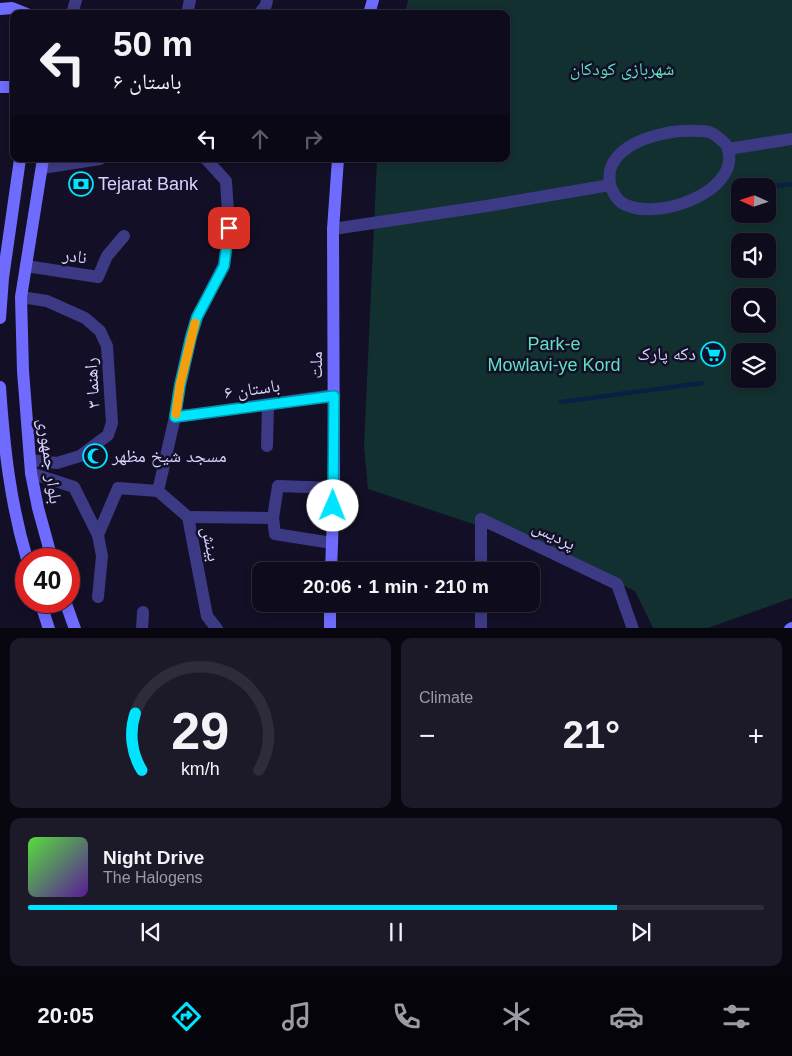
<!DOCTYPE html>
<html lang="en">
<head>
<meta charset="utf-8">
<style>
  :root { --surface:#0e0b1c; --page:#1c1929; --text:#f1f3f6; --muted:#9b9ba3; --line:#2e2b3b; --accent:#00e5ff }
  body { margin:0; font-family:Helvetica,"Noto Naskh Arabic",sans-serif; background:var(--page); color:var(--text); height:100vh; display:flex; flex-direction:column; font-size:19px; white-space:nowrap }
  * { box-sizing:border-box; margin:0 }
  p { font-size:16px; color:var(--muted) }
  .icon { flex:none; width:28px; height:28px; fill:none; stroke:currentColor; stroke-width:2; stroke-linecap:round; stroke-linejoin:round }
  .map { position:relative; height:628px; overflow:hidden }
  .details { display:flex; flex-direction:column; gap:10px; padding:10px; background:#08060f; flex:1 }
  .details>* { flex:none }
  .banner { position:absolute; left:10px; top:10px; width:500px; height:152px; border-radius:10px; box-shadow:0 2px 8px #0003,0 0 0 1px var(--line); background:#0e0b1c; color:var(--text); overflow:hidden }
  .needle { width:32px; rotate:273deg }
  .tools { position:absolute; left:731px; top:178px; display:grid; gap:10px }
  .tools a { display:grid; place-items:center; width:45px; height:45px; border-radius:10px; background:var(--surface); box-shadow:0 2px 8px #0003,0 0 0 1px var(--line); font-size:25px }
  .speed { position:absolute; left:15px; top:548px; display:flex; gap:10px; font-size:25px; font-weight:700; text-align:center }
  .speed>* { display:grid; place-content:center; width:65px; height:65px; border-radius:50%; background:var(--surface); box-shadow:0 2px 8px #0003,0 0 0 1px var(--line); line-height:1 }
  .speed .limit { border:8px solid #d22; background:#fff; color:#111 }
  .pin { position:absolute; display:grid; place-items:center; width:42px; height:42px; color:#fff; margin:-21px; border-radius:10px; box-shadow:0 2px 8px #0006 }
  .me { position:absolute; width:55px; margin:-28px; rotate:1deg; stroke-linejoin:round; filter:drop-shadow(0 0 4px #0008) }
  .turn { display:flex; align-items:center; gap:18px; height:105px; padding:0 20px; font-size:22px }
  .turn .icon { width:65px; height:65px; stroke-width:2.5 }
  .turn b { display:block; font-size:35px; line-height:42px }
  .lanes { display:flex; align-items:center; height:48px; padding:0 20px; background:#0003; justify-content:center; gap:25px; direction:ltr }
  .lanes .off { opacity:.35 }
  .big { font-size:38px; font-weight:600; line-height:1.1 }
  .details .tile { flex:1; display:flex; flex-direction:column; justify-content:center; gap:8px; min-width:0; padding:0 18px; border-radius:10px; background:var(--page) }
  .details .dial { align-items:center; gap:0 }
  .dial svg { height:130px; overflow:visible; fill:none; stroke:var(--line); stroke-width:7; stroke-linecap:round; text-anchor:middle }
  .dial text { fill:var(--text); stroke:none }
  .song { display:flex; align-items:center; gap:15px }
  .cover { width:60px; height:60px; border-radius:8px; background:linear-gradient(135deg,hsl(110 70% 55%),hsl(270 70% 35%)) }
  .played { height:5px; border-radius:2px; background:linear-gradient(90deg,var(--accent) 80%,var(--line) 80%) }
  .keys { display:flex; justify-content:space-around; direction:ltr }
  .heat { display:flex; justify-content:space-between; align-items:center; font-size:28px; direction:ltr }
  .details .tiles { flex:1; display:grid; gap:10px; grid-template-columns:1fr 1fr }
  .tile:last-child { grid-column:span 2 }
  .trip { position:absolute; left:252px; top:562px; width:288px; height:50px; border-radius:10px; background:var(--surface); box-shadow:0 2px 8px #0003,0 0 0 1px var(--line); font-weight:600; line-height:50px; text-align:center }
  .tabs { display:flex; height:80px; justify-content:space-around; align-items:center; background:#06040b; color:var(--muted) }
  .tabs .icon { width:35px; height:35px }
  .tabs .current { color:var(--accent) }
  .tabs b { font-size:22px; color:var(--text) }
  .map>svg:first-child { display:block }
</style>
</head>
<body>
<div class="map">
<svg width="792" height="629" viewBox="0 0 792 629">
  <rect width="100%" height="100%" fill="#130f26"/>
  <path fill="#12302f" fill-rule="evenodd" d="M 408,0 L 792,0 L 792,598 L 708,628 L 653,628 L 635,591 L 533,544 L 368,489 L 364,446 L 377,159 L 506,159 L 506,14 L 405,14 ZM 740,186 L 768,186 L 768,214 L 740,214 ZM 740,241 L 768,241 L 768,269 L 740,269 ZM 740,296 L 768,296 L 768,324 L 740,324 ZM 740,351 L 768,351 L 768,379 L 740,379 Z"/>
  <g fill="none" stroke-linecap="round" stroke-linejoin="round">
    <g stroke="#0a1f44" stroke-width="4.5">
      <path d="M 745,183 L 747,186"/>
      <path d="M 768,187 L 792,184"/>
      <path d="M 561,402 L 702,383"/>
    </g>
    <g stroke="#3d3a85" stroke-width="12">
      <path d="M 72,14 L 76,0"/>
      <path d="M 187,14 L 190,0"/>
      <path d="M 259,14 L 266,5 L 267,0"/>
      <path d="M 728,149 L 792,139"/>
      <path d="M 206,159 L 226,181 L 229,228 L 224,265 L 197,317 L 191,337 L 180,385 L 175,417 L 158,491 L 188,517 L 207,616 L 217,629"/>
      <path d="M 42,168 L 100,159"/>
      <path d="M 333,229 L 487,206 L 610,185 C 613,192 616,199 622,203 C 655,223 741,192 728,149 C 727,144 723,142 719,138 C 716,136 713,133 709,132 C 706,131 701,131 698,131 C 672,129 627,138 613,163 C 609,169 609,177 610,185"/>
      <path d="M 26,266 L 98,277 L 107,256 L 124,236"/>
      <path d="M 21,297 L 47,301 L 85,318 L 100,331 L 107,346 L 112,423 L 108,435 L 80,456 L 57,463 L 30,460"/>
      <path d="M 175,417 L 334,395"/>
      <path d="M 267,446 L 268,405"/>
      <path d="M 31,473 L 74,487 L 98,535"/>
      <path d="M 188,517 L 273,518"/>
      <path d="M 332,543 L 275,534 L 273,518 L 278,486 L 334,488"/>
      <path d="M 481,571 L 481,519 L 617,584 L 633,629"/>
      <path d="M 98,597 L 102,556 L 98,535 L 118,488 L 158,491"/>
      <path d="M 142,629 L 143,612"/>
      <path d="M 481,629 L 481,604"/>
    </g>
    <g stroke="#6f6bff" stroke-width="12">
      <path d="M 0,9 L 12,8 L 27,14"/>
      <path d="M 369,14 L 373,0"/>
      <path d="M 0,87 L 14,87"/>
      <path d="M 43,159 L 21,297 L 23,371 L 31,473 L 38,508 L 52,559"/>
      <path d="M 0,318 L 3,278 L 20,159"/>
      <path d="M 0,387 C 4,446 10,502 27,559"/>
      <path d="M 331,571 L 334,488 L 333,229 L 338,159"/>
      <path d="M 40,601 L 49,629"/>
      <path d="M 65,601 L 75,629"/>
      <path d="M 330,629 L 330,604"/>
      <path d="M 790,629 L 792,628"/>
    </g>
  </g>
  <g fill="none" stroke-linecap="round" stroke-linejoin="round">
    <g stroke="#0095a6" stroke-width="12">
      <path id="route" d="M 229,228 L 224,266 L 197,317 L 191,337 L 180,385 L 175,417 L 334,396 L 333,506"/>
    </g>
    <use href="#route" stroke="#00e5ff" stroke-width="9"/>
    <path stroke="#f59e0b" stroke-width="9" d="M 176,414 L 180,385 L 195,323"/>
  </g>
  <defs>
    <g id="bank-ring" transform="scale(1.25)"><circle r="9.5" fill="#130f26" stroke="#00e5ff" stroke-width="1.5"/><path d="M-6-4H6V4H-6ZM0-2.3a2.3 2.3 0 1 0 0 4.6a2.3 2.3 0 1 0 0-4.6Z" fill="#00e5ff"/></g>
    <g id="supermarket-ring" transform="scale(1.25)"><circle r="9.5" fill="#130f26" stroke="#00e5ff" stroke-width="1.5"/><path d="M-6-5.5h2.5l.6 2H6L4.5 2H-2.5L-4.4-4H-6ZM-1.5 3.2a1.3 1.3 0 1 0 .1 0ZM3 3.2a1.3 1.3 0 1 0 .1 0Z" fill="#00e5ff"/></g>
    <g id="mosque-ring" transform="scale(1.25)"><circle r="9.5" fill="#130f26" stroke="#00e5ff" stroke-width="1.5"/><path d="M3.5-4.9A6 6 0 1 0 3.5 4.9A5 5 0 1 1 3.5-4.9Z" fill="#00e5ff"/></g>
  </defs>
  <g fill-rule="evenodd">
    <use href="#bank-ring" x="81" y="184"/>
    <use href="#supermarket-ring" x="713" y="354"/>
    <use href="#mosque-ring" x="95" y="456"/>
  </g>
  <g text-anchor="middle" stroke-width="5" stroke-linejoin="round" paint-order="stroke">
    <g font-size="18" fill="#5fe0c0" stroke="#130f26">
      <text x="622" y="75">شهربازی کودکان</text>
      <text x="554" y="350">Park-e<tspan x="554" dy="21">Mowlavi-ye Kord</tspan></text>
    </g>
    <g font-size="18" fill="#d9d4ff" stroke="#130f26" text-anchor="start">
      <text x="98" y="190">Tejarat Bank</text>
      <text x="696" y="360" text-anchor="end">دکه پارک</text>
      <text x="112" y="462">مسجد شیخ مظهر</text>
    </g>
    <g font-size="18" fill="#d9d4ff" stroke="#130f26">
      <text transform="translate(75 256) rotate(9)" y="6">نادر</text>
      <text transform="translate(316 365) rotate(-90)" y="6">ملت</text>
      <text transform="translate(92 383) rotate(-94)" y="6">راهنما ۳</text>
      <text transform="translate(252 389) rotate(-8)" y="6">باستان ۶</text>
      <text transform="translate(50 461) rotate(82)" y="6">بلوار جمهوری</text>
      <text transform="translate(554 535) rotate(26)" y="6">پردیس</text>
      <text transform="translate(211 544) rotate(79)" y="6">بینش</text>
    </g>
  </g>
</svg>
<div class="tools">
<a><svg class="needle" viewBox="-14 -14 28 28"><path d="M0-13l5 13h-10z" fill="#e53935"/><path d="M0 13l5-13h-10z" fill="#9b9ba3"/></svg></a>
<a><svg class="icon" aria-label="sound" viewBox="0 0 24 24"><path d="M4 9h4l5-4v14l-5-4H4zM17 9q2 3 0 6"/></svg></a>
<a><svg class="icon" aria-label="search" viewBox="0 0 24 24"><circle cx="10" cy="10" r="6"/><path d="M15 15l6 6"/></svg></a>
<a><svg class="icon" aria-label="layers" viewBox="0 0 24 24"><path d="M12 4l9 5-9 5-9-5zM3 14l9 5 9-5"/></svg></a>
</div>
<div class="speed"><div class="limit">40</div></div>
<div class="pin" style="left:229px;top:228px;background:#d93025"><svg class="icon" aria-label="arrive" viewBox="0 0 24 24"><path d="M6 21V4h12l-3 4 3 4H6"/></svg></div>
<svg class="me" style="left:333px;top:506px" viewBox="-20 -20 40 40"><circle r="19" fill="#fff"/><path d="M0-13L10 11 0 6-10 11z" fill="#00e5ff"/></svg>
<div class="trip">20:06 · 1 min · 210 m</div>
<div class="banner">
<div class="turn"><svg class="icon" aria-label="left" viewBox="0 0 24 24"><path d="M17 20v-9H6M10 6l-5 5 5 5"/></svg><div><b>50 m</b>باستان ۶</div></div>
<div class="lanes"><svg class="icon" aria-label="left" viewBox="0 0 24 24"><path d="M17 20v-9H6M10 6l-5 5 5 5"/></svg><svg class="icon off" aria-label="ahead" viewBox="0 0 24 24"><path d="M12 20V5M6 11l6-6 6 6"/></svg><svg class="icon off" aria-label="right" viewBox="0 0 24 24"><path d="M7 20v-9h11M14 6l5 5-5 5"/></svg></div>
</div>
</div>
<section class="details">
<div class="tiles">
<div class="tile dial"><svg viewBox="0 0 100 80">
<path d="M14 69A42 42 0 1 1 86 69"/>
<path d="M14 69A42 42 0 0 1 10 34" stroke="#00e5ff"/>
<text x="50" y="56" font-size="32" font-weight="700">29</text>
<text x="50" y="72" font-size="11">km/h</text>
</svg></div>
<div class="tile"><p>Climate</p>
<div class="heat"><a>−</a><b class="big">21°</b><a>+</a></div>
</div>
<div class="tile">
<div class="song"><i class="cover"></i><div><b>Night Drive</b><p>The Halogens</p></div></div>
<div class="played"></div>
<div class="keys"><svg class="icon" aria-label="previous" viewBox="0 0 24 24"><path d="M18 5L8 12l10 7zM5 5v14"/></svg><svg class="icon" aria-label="pause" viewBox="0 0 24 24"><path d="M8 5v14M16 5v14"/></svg><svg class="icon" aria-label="next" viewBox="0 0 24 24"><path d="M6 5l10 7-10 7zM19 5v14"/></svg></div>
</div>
</div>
</section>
<nav class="tabs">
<b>20:05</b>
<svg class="icon current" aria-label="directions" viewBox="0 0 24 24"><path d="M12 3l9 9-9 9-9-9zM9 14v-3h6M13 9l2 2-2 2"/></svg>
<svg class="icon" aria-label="music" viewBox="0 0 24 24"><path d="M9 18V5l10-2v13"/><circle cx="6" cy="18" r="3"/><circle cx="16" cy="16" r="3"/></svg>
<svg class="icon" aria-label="phone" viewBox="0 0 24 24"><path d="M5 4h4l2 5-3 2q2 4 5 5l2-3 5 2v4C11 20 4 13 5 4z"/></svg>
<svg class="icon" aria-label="climate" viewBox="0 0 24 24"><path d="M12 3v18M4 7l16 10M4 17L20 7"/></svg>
<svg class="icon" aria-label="car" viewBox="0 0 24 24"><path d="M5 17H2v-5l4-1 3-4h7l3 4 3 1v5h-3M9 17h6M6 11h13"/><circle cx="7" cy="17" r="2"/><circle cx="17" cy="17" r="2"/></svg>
<svg class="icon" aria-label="filters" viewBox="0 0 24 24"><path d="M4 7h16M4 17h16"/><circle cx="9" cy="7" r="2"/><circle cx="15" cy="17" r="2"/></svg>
</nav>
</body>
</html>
